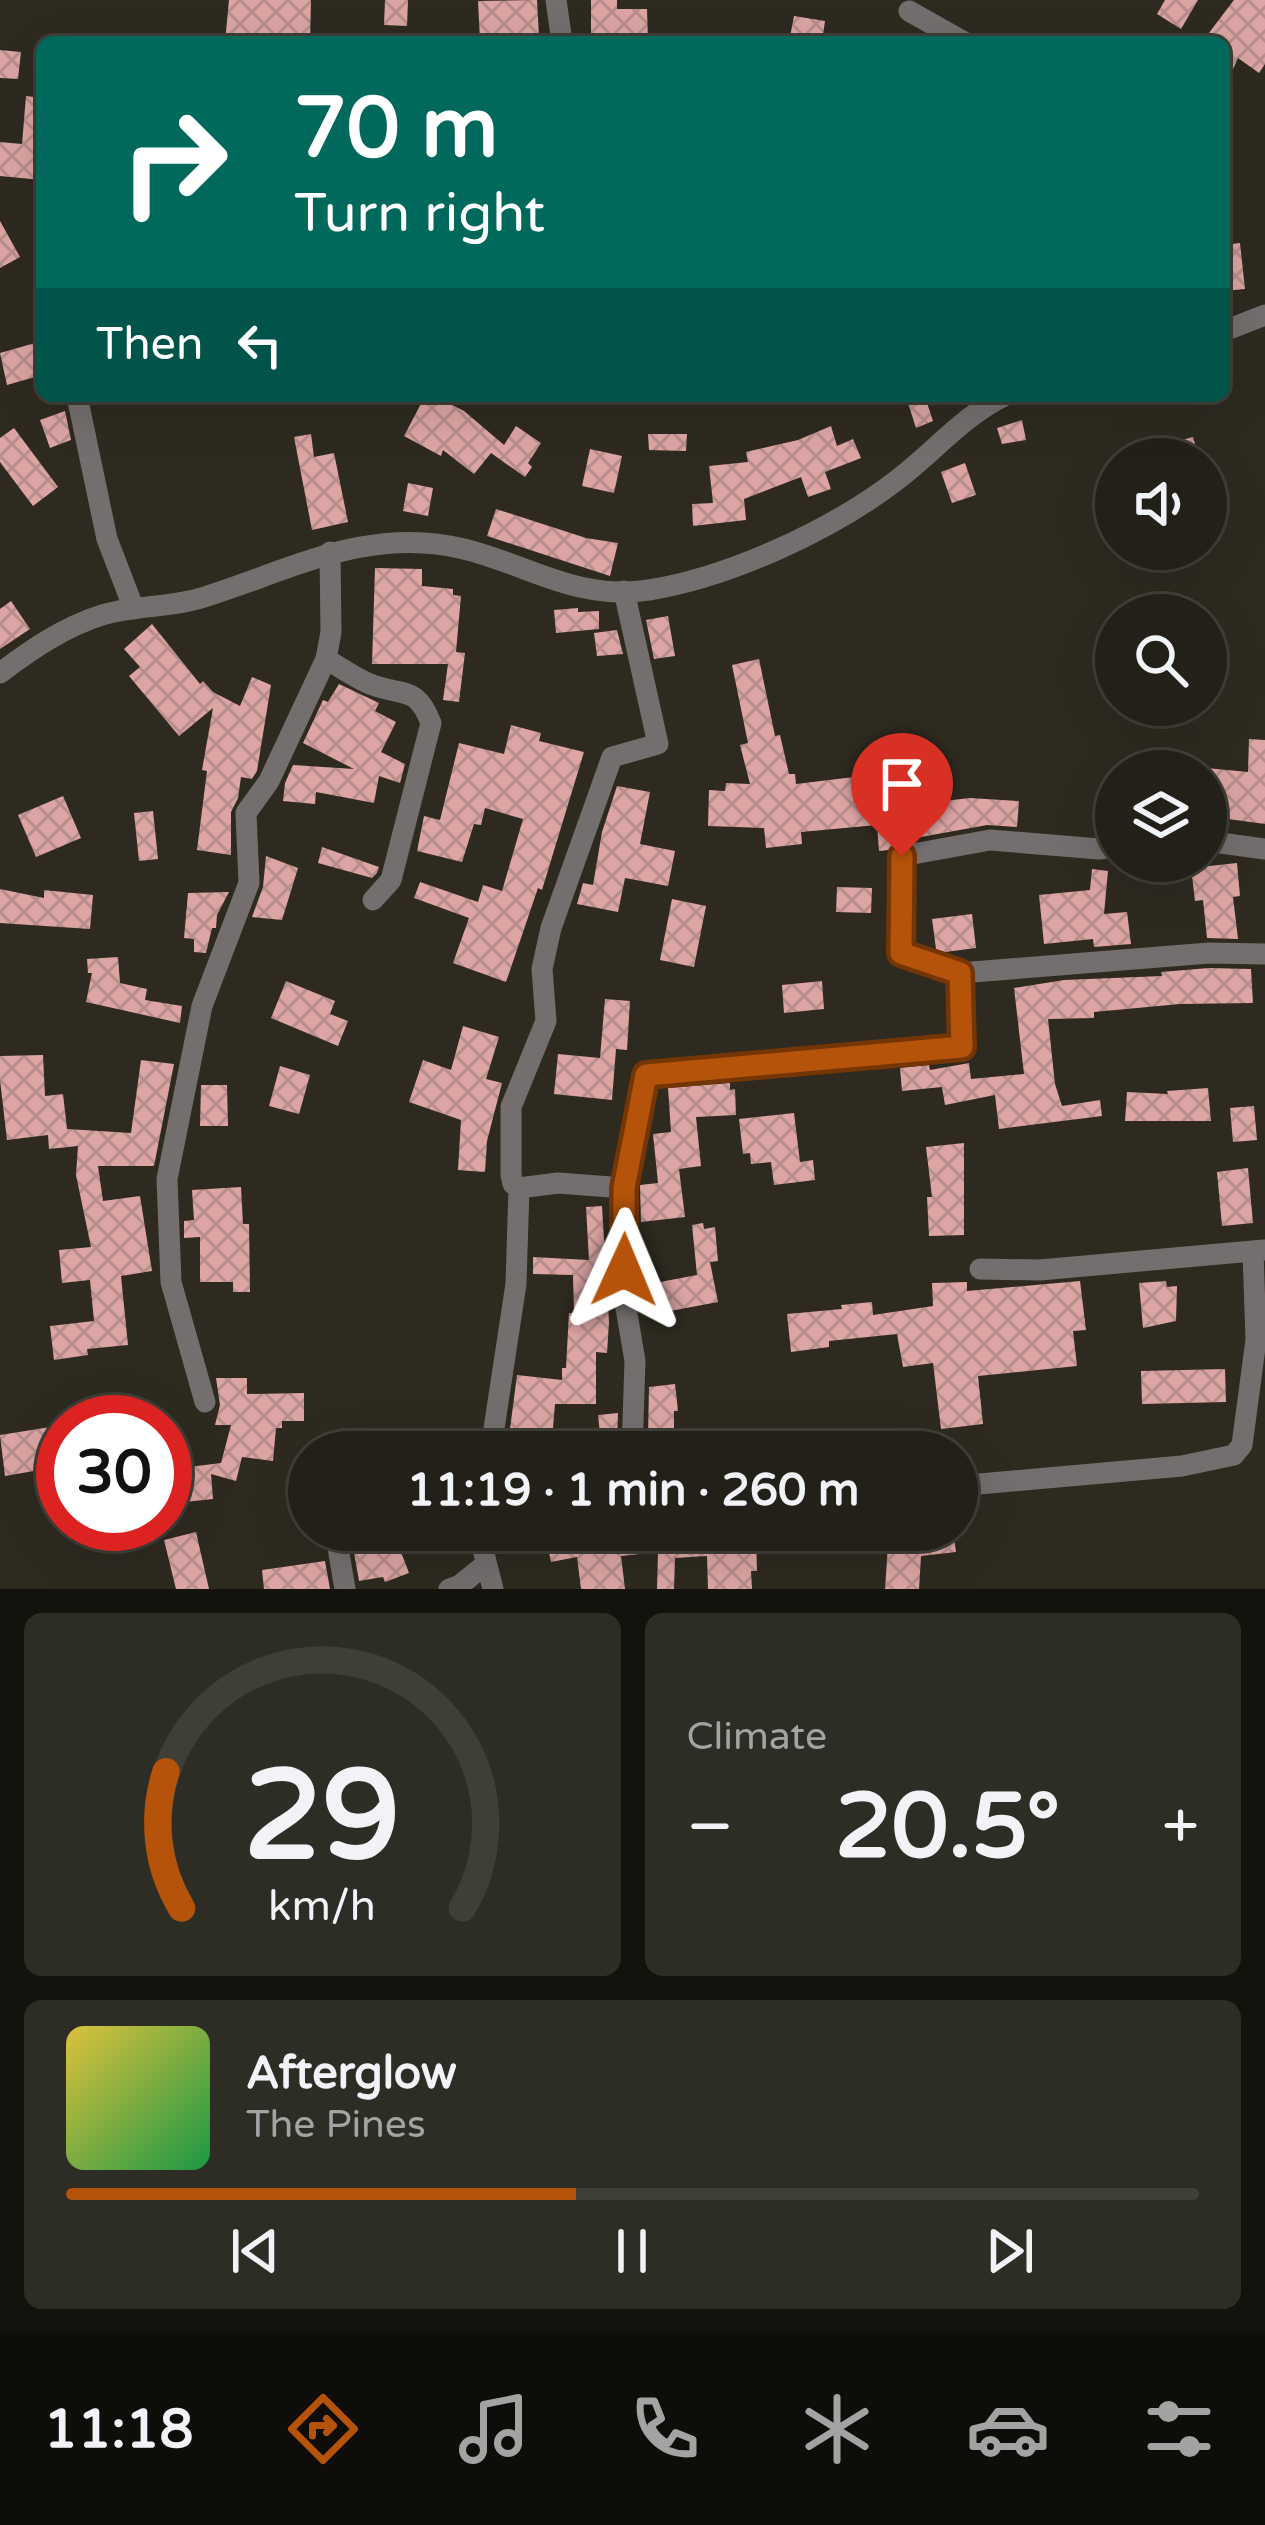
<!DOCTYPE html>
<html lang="en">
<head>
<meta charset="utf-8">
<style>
  :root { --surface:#222018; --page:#2e2d25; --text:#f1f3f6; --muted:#a2a3a2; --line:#3f3e37; --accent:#b45309 }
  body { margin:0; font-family:"Varela Round",sans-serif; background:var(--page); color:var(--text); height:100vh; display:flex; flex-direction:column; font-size:45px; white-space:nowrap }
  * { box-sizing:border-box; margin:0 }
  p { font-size:39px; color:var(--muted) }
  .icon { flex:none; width:66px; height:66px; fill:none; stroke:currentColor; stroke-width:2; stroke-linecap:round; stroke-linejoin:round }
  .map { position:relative; height:1589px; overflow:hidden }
  .details { display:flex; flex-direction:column; gap:24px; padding:24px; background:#13120d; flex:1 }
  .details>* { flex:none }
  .top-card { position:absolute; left:36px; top:36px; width:1194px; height:366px; border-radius:18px; box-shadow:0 12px 48px #0002,0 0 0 3px var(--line); background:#00695c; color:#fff; overflow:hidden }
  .buttons { position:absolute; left:1095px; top:438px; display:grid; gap:24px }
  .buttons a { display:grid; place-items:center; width:132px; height:132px; border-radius:50%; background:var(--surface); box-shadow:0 12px 48px #0002,0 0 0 3px var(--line); font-size:60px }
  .speed { position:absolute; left:36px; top:1395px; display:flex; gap:24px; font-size:60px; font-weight:700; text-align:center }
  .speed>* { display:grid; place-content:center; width:156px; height:156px; border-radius:50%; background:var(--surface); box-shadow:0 12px 48px #0002,0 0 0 3px var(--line); line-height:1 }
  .speed .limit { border:18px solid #d22; background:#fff; color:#111 }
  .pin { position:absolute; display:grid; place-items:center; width:102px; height:102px; color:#fff; margin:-123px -51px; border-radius:50% 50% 50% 0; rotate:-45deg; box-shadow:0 0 12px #0007 }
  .pin .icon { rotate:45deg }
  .me { position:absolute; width:132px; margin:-66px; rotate:1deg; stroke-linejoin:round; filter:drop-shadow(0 0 9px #0008) }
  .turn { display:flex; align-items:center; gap:42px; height:252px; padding:0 60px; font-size:54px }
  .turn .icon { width:156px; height:156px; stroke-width:2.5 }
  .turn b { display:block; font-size:84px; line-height:102px }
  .then { display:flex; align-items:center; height:114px; padding:0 60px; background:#0003; gap:24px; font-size:45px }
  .big { font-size:90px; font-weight:800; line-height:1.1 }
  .details .widget { flex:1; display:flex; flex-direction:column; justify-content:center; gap:18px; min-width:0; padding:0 42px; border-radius:18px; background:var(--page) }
  .details .dial { align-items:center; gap:0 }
  .dial svg { height:312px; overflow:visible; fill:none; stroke:var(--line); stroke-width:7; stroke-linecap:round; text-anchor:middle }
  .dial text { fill:var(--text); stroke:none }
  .song { display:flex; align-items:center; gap:36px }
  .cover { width:144px; height:144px; border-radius:18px; background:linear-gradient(135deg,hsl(50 70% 55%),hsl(140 70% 35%)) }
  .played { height:12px; border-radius:6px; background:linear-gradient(90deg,var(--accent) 45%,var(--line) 45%) }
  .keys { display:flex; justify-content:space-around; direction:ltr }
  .heat { display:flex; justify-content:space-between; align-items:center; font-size:66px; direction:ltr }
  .details .tiles { flex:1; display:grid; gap:24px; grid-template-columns:1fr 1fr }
  .widget:last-child { grid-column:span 2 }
  .trip { position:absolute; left:288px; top:1431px; width:690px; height:120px; border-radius:60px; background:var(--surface); box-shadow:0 12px 48px #0002,0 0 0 3px var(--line); font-weight:800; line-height:120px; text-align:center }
  .menu { display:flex; height:192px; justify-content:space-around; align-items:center; background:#0e0d0a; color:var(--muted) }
  .menu .icon { width:84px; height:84px }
  .menu .active { color:var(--accent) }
  .menu b { font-size:54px; color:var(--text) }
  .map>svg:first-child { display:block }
</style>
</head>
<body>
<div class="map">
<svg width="1265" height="1589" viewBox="0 0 1265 1589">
  <defs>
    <pattern id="building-cross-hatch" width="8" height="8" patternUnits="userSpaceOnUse" patternTransform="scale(3)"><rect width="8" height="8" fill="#dca5a3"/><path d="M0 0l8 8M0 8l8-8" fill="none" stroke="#b88e8c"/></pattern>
  </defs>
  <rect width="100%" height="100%" fill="#2e2a20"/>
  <g fill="url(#building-cross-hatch)">
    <path d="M 229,0 L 311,0 L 310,42 L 225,42 Z"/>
    <path d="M 385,0 L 408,0 L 407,26 L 384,25 Z"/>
    <path d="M 537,0 L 539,37 L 480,40 L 478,1 Z"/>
    <path d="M 591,0 L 617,0 L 617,9 L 647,9 L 648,42 L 591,42 Z"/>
    <path d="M 1165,0 L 1198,0 L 1181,29 L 1157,14 Z"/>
    <path d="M 1234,0 L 1265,0 L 1265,64 L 1259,73 L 1238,58 L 1224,89 L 1224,42 L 1202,42 Z"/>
    <path d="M 794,16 L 825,21 L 822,42 L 789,42 Z"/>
    <path d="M 0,50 L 21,52 L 18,79 L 0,78 Z"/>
    <path d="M 26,96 L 42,98 L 42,180 L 0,176 L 0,142 L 22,144 Z"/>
    <path d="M 0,221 L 20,257 L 0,268 Z"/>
    <path d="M 1240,243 L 1245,289 L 1224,291 L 1224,245 Z"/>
    <path d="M 42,341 L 42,375 L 7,385 L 0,353 Z"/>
    <path d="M 425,396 L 435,396 L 464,411 L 504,445 L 516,426 L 541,443 L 528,463 L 532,467 L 525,477 L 491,453 L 474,474 L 443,450 L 441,456 L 404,436 Z"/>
    <path d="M 925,397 L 933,421 L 916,428 L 908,403 Z"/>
    <path d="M 65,411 L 71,440 L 50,448 L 40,420 Z"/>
    <path d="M 1022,420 L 1026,440 L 1002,444 L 997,428 Z"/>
    <path d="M 831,426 L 837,446 L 853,439 L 861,458 L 825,472 L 831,489 L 808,497 L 801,477 L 744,499 L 746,520 L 693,526 L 692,504 L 713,503 L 709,466 L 748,462 L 746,452 L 798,440 Z"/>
    <path d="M 14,428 L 58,487 L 33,506 L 0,462 L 0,438 Z"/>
    <path d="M 311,434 L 314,457 L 334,453 L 348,522 L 312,530 L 294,437 Z"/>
    <path d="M 648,434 L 687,434 L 686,451 L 649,450 Z"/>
    <path d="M 1193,437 L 1199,459 L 1133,459 L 1132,454 Z"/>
    <path d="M 590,449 L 622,456 L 614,493 L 582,486 Z"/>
    <path d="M 965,463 L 976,495 L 952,503 L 941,472 Z"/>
    <path d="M 408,483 L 433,488 L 428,516 L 403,511 Z"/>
    <path d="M 496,509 L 586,538 L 618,543 L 610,576 L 487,536 Z"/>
    <path d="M 375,568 L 422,569 L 422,586 L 453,589 L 453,595 L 461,596 L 456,652 L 465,653 L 459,702 L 443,700 L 448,664 L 372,664 Z"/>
    <path d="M 11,601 L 30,629 L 0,649 L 0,609 Z"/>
    <path d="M 578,608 L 578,612 L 599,611 L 599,629 L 556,633 L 554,610 Z"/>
    <path d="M 668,616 L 675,656 L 654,659 L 646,620 Z"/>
    <path d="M 152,624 L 200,684 L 203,681 L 213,692 L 240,706 L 252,677 L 271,685 L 257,771 L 252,779 L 241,777 L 238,798 L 231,812 L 231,855 L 197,850 L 207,771 L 202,770 L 213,708 L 179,736 L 129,676 L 140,667 L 124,649 Z"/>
    <path d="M 617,630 L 623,654 L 597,656 L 594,633 Z"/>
    <path d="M 759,659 L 775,736 L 780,735 L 789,774 L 795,774 L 796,784 L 854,777 L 855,787 L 916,780 L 918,804 L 970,798 L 1019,801 L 1017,827 L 987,825 L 899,841 L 888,850 L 879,851 L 877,825 L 801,832 L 802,844 L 766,848 L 764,828 L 708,826 L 709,790 L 725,791 L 726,783 L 750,784 L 740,745 L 748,743 L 732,665 Z"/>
    <path d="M 339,684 L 379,703 L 375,711 L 396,722 L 381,752 L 405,764 L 400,783 L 379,776 L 374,803 L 316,792 L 315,804 L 283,801 L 285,783 L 293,765 L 354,769 L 303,743 L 323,700 L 328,702 Z"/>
    <path d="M 511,725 L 541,733 L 539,741 L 584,752 L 542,890 L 538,888 L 506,982 L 453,963 L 469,918 L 414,898 L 420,882 L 478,902 L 483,885 L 502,891 L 523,819 L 485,808 L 481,825 L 474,824 L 462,862 L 417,851 L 424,816 L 440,820 L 459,743 L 504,754 Z"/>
    <path d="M 1249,739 L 1265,740 L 1265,824 L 1206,816 L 1206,768 L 1248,772 Z"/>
    <path d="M 617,786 L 650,792 L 640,844 L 675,851 L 668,886 L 625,878 L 618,912 L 577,904 L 583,883 L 593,885 L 602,832 Z"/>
    <path d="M 63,796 L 81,838 L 36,857 L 18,815 Z"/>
    <path d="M 153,811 L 158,859 L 139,861 L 134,813 Z"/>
    <path d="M 322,847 L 379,867 L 377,873 L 372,878 L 318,863 Z"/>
    <path d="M 266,856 L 298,868 L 282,920 L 252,917 L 263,887 Z"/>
    <path d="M 1237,863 L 1240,896 L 1233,897 L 1238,939 L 1207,938 L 1203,900 L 1195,901 L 1191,868 Z"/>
    <path d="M 1092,869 L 1108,871 L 1104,914 L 1127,912 L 1131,944 L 1094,947 L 1093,939 L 1044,944 L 1039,895 L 1090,890 Z"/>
    <path d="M 837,887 L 872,888 L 871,913 L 836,912 Z"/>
    <path d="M 0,889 L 44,898 L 44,890 L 93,895 L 90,929 L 0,923 Z"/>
    <path d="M 229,892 L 217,915 L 216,928 L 212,928 L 206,953 L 194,952 L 194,939 L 184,938 L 188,893 Z"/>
    <path d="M 672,899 L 706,906 L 694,967 L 660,960 Z"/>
    <path d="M 972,914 L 976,948 L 945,952 L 936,949 L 932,919 Z"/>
    <path d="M 118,957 L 120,983 L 147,989 L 145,1000 L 182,1006 L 180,1023 L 86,1002 L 92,973 L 88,973 L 87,959 Z"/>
    <path d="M 1209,968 L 1251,969 L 1253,1003 L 1180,1004 L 1094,1012 L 1094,1018 L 1048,1019 L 1055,1084 L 1062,1106 L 1100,1100 L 1102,1116 L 999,1129 L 995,1095 L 945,1105 L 942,1087 L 902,1091 L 900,1068 L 929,1065 L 930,1070 L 969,1063 L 971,1079 L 1024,1074 L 1014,988 L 1064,980 L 1162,976 L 1161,972 Z"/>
    <path d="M 286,981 L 335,1001 L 330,1014 L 348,1021 L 338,1046 L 271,1018 Z"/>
    <path d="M 822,981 L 824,1009 L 784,1013 L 782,985 Z"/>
    <path d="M 605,999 L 630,1001 L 627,1050 L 616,1049 L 612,1100 L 554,1094 L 558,1054 L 600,1058 Z"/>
    <path d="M 463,1026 L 499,1037 L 486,1079 L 502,1083 L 487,1141 L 485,1172 L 458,1170 L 461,1120 L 409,1102 L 423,1060 L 451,1070 Z"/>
    <path d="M 43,1055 L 45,1096 L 63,1094 L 67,1129 L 131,1133 L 141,1060 L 174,1064 L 154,1166 L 98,1166 L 103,1201 L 140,1196 L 152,1271 L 121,1276 L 128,1345 L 87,1349 L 88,1355 L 54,1360 L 50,1326 L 94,1321 L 90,1280 L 62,1283 L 59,1250 L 91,1247 L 76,1175 L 78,1146 L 49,1149 L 48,1135 L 7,1140 L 0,1080 L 0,1056 Z"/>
    <path d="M 280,1066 L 310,1075 L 299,1114 L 269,1106 Z"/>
    <path d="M 730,1083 L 730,1090 L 735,1089 L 736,1115 L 696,1117 L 701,1166 L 679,1169 L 685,1217 L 641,1222 L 640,1185 L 658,1183 L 653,1134 L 671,1132 L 668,1088 Z"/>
    <path d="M 201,1085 L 227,1085 L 228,1126 L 200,1126 Z"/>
    <path d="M 1208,1088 L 1211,1121 L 1125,1121 L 1127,1092 L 1168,1094 L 1167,1091 Z"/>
    <path d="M 1254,1106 L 1257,1140 L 1233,1142 L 1230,1108 Z"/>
    <path d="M 794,1113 L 800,1162 L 813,1160 L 815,1180 L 774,1185 L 771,1162 L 751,1164 L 750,1153 L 743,1154 L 739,1119 Z"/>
    <path d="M 964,1143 L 964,1235 L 929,1236 L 927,1197 L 932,1197 L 926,1147 Z"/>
    <path d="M 1248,1168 L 1253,1223 L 1222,1226 L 1217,1172 Z"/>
    <path d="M 241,1187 L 243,1224 L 249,1224 L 250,1292 L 233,1292 L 233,1282 L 200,1282 L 200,1237 L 184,1238 L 184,1221 L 194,1220 L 192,1190 Z"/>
    <path d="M 602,1206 L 609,1322 L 607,1353 L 596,1352 L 596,1404 L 555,1404 L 551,1452 L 507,1452 L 517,1375 L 562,1380 L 562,1368 L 566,1368 L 569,1313 L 574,1313 L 573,1275 L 533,1274 L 533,1257 L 589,1260 L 586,1207 Z"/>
    <path d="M 703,1223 L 704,1229 L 715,1227 L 718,1261 L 710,1262 L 718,1302 L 649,1315 L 644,1285 L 697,1275 L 692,1225 Z"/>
    <path d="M 1080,1281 L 1086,1330 L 1073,1331 L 1077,1366 L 978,1376 L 983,1424 L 941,1429 L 933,1363 L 903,1367 L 897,1334 L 829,1341 L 829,1347 L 791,1352 L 787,1314 L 842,1309 L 841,1305 L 872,1302 L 873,1315 L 933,1306 L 932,1283 L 967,1282 L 967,1291 Z"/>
    <path d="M 1166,1281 L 1167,1287 L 1177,1286 L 1176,1321 L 1143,1328 L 1139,1283 Z"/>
    <path d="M 1225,1369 L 1226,1402 L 1142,1404 L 1141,1371 Z"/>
    <path d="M 216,1378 L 247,1378 L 247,1394 L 304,1393 L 304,1421 L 282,1421 L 282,1428 L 276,1428 L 273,1461 L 242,1457 L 236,1481 L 211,1474 L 213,1499 L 166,1504 L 165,1470 L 221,1463 L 231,1425 L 215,1425 L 220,1405 Z"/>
    <path d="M 675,1384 L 678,1411 L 674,1411 L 674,1437 L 648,1437 L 649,1387 Z"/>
    <path d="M 618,1413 L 617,1442 L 601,1443 L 598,1415 Z"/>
    <path d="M 63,1425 L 63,1489 L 38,1494 L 34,1471 L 5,1476 L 0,1435 Z"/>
    <path d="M 350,1530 L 390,1530 L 392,1546 L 398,1544 L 409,1573 L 385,1582 L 383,1577 L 359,1581 Z"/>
    <path d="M 496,1530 L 698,1530 L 699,1537 L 756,1535 L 757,1571 L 751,1571 L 752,1589 L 708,1589 L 707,1556 L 675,1558 L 674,1589 L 657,1589 L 658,1552 L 621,1556 L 625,1589 L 581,1589 L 577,1557 L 551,1562 L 549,1553 L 499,1551 Z"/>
    <path d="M 889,1530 L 953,1530 L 956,1552 L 921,1556 L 919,1589 L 885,1589 Z"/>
    <path d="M 196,1532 L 209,1589 L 176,1589 L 164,1540 Z"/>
    <path d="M 325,1561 L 330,1589 L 264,1589 L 262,1570 Z"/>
  </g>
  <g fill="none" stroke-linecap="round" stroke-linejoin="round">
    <g stroke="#756e6e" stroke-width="21">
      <path d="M 556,0 L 562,42"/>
      <path d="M 909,11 L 964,42"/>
      <path d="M 1224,331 L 1265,315"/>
      <path d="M 77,396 L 107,539 L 134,609"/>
      <path d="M 624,591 L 658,744 L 612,757 L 551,928 L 542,969 L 546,1021 L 511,1107 L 511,1175 L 513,1184 L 519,1188 L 558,1183 L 624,1188 L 624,1296 L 635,1361 L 632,1452"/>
      <path d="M 326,659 C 340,667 355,678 370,684 C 402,697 416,684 431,723 L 391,880 L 373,900"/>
      <path d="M 0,673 C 32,649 64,627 102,615 C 134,605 169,608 201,598 C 289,571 368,525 464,549 C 529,565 577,601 649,590 C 730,577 832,530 897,480 C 933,453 963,416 1004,396"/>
      <path d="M 1206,841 L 1265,849"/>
      <path d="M 1116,847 L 1099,849 L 990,840 L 902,856 L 901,953 L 960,973 L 1209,953 L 1265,954"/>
      <path d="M 624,1188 L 646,1075 L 962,1047 L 960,973"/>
      <path d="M 980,1269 L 1040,1270 L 1264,1250"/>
      <path d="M 205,1402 L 171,1282 L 167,1179 L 202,1006 L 249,883 L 246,813 L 269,781 L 326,659 L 331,632 L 330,552"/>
      <path d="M 486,1452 L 493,1435 L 516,1284 L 519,1188"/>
      <path d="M 957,1486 L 1182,1466 L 1234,1455 L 1242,1445 L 1256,1340 L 1253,1251"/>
      <path d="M 335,1530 L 345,1589"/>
      <path d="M 478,1530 L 493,1589"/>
      <path d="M 449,1589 L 460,1585 L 486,1564"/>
    </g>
  </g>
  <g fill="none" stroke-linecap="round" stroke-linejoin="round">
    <g stroke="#753606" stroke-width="30">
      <path id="route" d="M 624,1270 L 624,1188 L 646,1075 L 962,1047 L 960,973 L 901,953 L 902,856"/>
    </g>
    <use href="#route" stroke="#b45309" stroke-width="21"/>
  </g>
</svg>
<div class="buttons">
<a><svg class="icon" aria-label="sound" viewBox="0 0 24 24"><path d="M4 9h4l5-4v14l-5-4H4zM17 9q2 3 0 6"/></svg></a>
<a><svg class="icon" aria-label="search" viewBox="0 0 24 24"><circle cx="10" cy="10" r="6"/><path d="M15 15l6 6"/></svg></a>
<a><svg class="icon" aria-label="layers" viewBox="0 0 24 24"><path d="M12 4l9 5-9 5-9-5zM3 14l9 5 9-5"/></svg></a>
</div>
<div class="speed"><div class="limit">30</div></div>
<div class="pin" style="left:902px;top:856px;background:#d93025"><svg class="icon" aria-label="arrive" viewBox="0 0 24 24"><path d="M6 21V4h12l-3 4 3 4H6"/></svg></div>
<svg class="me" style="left:624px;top:1270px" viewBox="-20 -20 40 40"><path d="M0-17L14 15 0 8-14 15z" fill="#b45309" stroke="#fff" stroke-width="4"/></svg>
<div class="trip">11:19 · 1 min · 260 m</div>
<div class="top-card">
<div class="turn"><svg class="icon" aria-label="right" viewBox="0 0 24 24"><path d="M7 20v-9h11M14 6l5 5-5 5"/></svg><div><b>70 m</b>Turn right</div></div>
<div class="then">Then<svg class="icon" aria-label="left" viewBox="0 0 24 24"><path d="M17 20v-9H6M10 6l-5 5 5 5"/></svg></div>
</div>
</div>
<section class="details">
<div class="tiles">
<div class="widget dial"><svg viewBox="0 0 100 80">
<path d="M14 69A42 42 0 1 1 86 69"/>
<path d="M14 69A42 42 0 0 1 10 34" stroke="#b45309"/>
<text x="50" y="56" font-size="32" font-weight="700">29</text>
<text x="50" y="72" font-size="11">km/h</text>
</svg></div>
<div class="widget"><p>Climate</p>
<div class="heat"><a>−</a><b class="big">20.5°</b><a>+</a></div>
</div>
<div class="widget">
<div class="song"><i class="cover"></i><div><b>Afterglow</b><p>The Pines</p></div></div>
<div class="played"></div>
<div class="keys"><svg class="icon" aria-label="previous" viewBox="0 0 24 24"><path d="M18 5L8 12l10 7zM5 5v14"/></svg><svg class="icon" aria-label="pause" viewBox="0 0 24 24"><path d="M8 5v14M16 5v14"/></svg><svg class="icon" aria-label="next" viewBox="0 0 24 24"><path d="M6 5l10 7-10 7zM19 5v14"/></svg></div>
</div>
</div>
</section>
<nav class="menu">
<b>11:18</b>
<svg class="icon active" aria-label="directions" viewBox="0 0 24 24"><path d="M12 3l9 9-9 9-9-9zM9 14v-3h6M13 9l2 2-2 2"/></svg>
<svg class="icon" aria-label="music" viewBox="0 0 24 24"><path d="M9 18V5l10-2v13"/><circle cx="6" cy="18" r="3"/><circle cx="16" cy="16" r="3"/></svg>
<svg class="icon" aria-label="phone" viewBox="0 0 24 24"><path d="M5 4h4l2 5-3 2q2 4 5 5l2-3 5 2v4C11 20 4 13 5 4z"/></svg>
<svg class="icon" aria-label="climate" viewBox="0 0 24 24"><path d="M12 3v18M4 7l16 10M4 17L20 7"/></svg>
<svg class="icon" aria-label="car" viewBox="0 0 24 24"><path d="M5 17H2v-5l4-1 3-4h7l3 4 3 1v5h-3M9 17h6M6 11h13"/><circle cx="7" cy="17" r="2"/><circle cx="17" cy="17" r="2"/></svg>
<svg class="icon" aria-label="filters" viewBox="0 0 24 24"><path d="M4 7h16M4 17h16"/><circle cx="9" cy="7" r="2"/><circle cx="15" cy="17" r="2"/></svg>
</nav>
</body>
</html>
